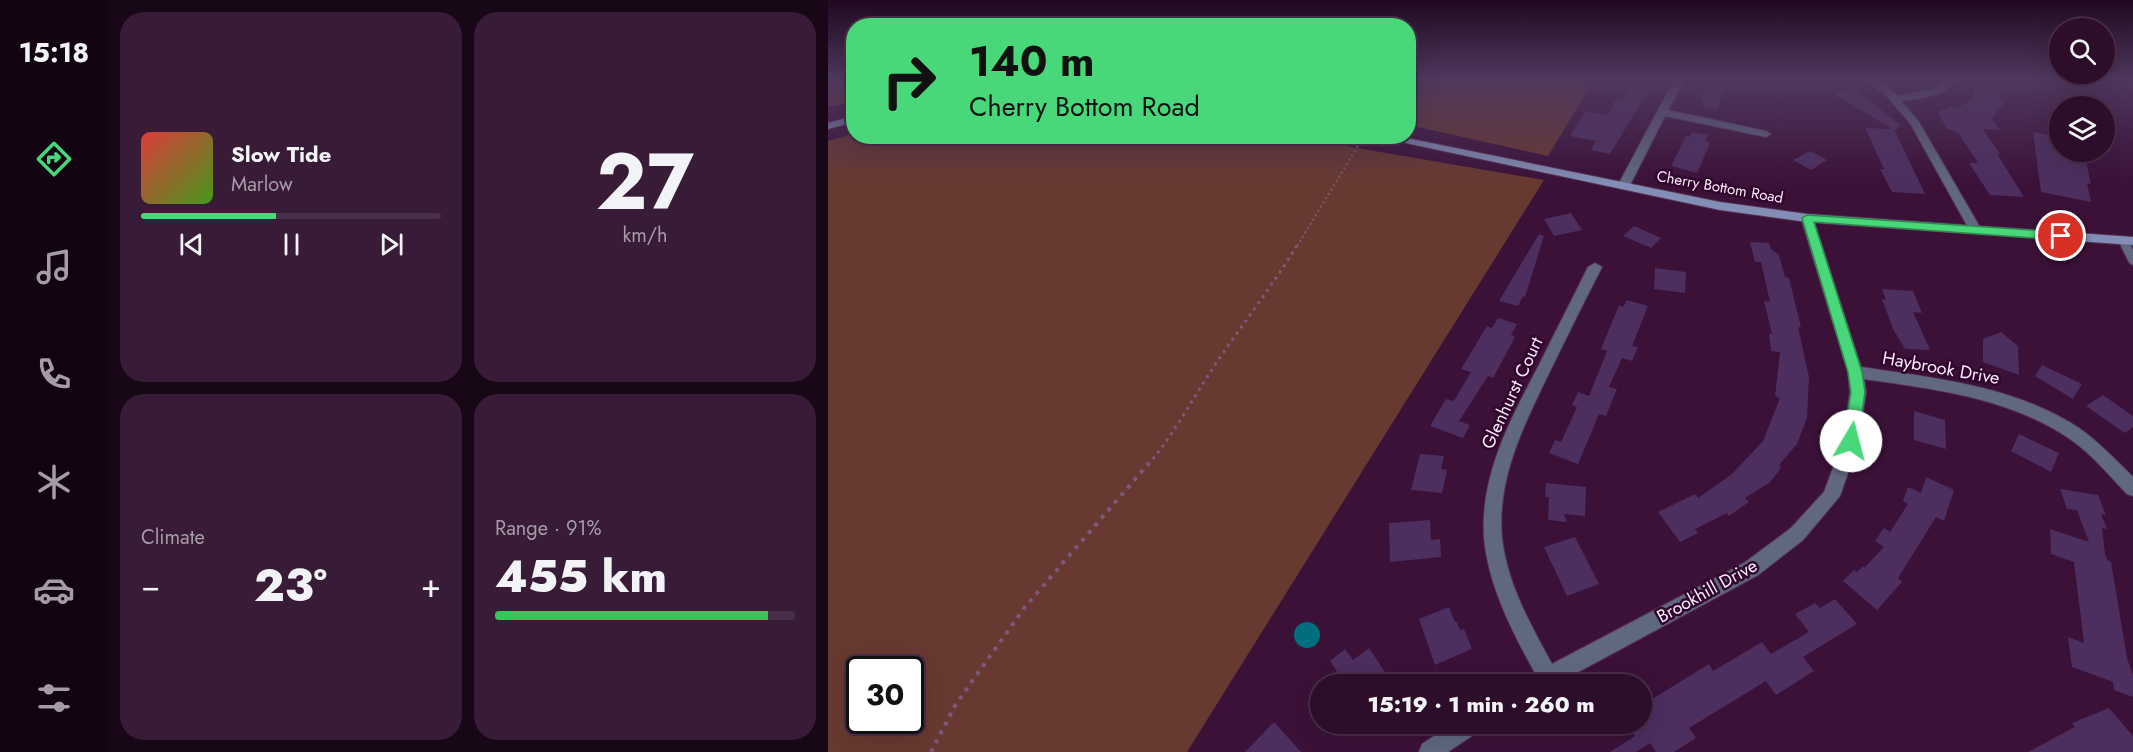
<!DOCTYPE html>
<html lang="en">
<head>
<meta charset="utf-8">
<style>
  :root { --surface:#2c0d2a; --page:#381b36; --text:#f1f3f6; --muted:#a69ca8; --line:#482d47; --accent:#48d779 }
  body { margin:0; font-family:Jost,sans-serif; background:var(--page); color:var(--text); height:100vh; display:flex; flex-direction:column; font-size:22px; white-space:nowrap }
  * { box-sizing:border-box; margin:0 }
  p { font-size:20px; color:var(--muted) }
  .icon { flex:none; width:33px; height:33px; fill:none; stroke:currentColor; stroke-width:2; stroke-linecap:round; stroke-linejoin:round }
  .map { position:relative; flex:1; overflow:hidden }
  .side { display:flex; flex-direction:column; gap:12px; padding:12px; background:#180717; width:720px }
  .side>* { flex:none }
  .guide { position:absolute; left:18px; top:18px; width:570px; height:126px; border-radius:24px; box-shadow:0 6px 24px #0002,0 0 0 2px var(--line); background:#48d779; color:#111; overflow:hidden }
  .tools { position:absolute; left:1221px; top:18px; display:grid; gap:12px }
  .tools a { display:grid; place-items:center; width:66px; height:66px; border-radius:50%; background:var(--surface); box-shadow:0 6px 24px #0002,0 0 0 2px var(--line); font-size:30px }
  .speed { position:absolute; left:18px; top:656px; display:flex; gap:12px; font-size:30px; font-weight:700; text-align:center }
  .speed>* { display:grid; place-content:center; width:78px; height:78px; border-radius:50%; background:var(--surface); box-shadow:0 6px 24px #0002,0 0 0 2px var(--line); line-height:1 }
  .speed .limit { border:3px solid #111; border-radius:9px; background:#fff; color:#111 }
  .pin { position:absolute; display:grid; place-items:center; width:51px; height:51px; color:#fff; margin:-26px; border:3px solid #fff; border-radius:50%; box-shadow:0 2px 6px #0007 }
  .me { position:absolute; width:66px; margin:-33px; rotate:8deg; stroke-linejoin:round; filter:drop-shadow(0 0 4px #0008) }
  .turn { display:flex; align-items:center; gap:21px; height:126px; padding:0 24px; font-size:27px }
  .turn .icon { width:78px; height:78px; stroke-width:2.5 }
  .turn b { display:block; font-size:42px; line-height:51px }
  .big { font-size:45px; font-weight:800; line-height:1.1 }
  .side .tile { flex:1; display:flex; flex-direction:column; justify-content:center; gap:9px; min-width:0; padding:0 21px; border-radius:24px; background:var(--page) }
  .side .dial { align-items:center; gap:0 }
  .dial b { font-size:78px; line-height:1 }
  .song { display:flex; align-items:center; gap:18px }
  .cover { width:72px; height:72px; border-radius:9px; background:linear-gradient(135deg,hsl(0 70% 55%),hsl(100 70% 35%)) }
  .played { height:6px; border-radius:3px; background:linear-gradient(90deg,var(--accent) 45%,var(--line) 45%) }
  .keys { display:flex; justify-content:space-around; direction:ltr }
  .heat { display:flex; justify-content:space-between; align-items:center; font-size:33px; direction:ltr }
  .charge { height:9px; border-radius:4px; background:linear-gradient(90deg,#34c759 91%,var(--line) 0) }
  .side .tiles { flex:1; display:grid; gap:12px; grid-template-columns:repeat(2,1fr) }
  .trip { position:absolute; left:482px; top:674px; width:342px; height:60px; border-radius:30px; background:var(--surface); box-shadow:0 6px 24px #0002,0 0 0 2px var(--line); font-weight:800; line-height:60px; text-align:center }
  main { display:flex; flex:1; min-height:0 }
  .tabs { display:flex; flex-direction:column; width:108px; justify-content:space-around; align-items:center; background:#120511; color:var(--muted) }
  .tabs .icon { width:42px; height:42px }
  .tabs .selected { color:var(--accent) }
  .tabs b { font-size:27px; color:var(--text) }
  .map>svg:first-child { display:block }
</style>
</head>
<body>
<main>
<nav class="tabs">
<b>15:18</b>
<svg class="icon selected" aria-label="directions" viewBox="0 0 24 24"><path d="M12 3l9 9-9 9-9-9zM9 14v-3h6M13 9l2 2-2 2"/></svg>
<svg class="icon" aria-label="music" viewBox="0 0 24 24"><path d="M9 18V5l10-2v13"/><circle cx="6" cy="18" r="3"/><circle cx="16" cy="16" r="3"/></svg>
<svg class="icon" aria-label="phone" viewBox="0 0 24 24"><path d="M5 4h4l2 5-3 2q2 4 5 5l2-3 5 2v4C11 20 4 13 5 4z"/></svg>
<svg class="icon" aria-label="climate" viewBox="0 0 24 24"><path d="M12 3v18M4 7l16 10M4 17L20 7"/></svg>
<svg class="icon" aria-label="car" viewBox="0 0 24 24"><path d="M5 17H2v-5l4-1 3-4h7l3 4 3 1v5h-3M9 17h6M6 11h13"/><circle cx="7" cy="17" r="2"/><circle cx="17" cy="17" r="2"/></svg>
<svg class="icon" aria-label="filters" viewBox="0 0 24 24"><path d="M4 7h16M4 17h16"/><circle cx="9" cy="7" r="2"/><circle cx="15" cy="17" r="2"/></svg>
</nav>
<section class="side">
<div class="tiles">
<div class="tile">
<div class="song"><i class="cover"></i><div><b>Slow Tide</b><p>Marlow</p></div></div>
<div class="played"></div>
<div class="keys"><svg class="icon" aria-label="previous" viewBox="0 0 24 24"><path d="M18 5L8 12l10 7zM5 5v14"/></svg><svg class="icon" aria-label="pause" viewBox="0 0 24 24"><path d="M8 5v14M16 5v14"/></svg><svg class="icon" aria-label="next" viewBox="0 0 24 24"><path d="M6 5l10 7-10 7zM19 5v14"/></svg></div>
</div>
<div class="tile dial"><b>27</b><p>km/h</p></div>
<div class="tile"><p>Climate</p>
<div class="heat"><a>−</a><b class="big">23°</b><a>+</a></div>
</div>
<div class="tile"><p>Range · 91%</p><b class="big">455 km</b><div class="charge"></div></div>
</div>
</section>
<div class="map">
<svg width="1305" height="752" viewBox="0 0 1305 752">
  <rect width="100%" height="100%" fill="#3b1138"/>
  <g fill="#683930" fill-rule="evenodd">
    <path d="M 0,78 L 25,78 L 25,102 L 0,107 Z"/>
    <path d="M 581,78 L 767,78 L 720,156 L 581,125 Z"/>
    <path d="M 25,134 L 26,136 L 465,137 L 716,180 L 359,752 L 0,752 L 0,141 ZM 32,669 L 82,669 L 82,720 L 32,720 Z"/>
  </g>
  <circle fill="#006e7d" cx="479" cy="635" r="13"/>
  <g fill="#4c2e5f">
    <path d="M 807,78 L 828,78 L 782,154 L 763,150 L 768,141 L 742,136 L 758,111 L 780,115 L 788,99 L 794,100 Z"/>
    <path d="M 881,78 L 902,78 L 888,110 L 875,107 L 877,103 L 873,102 Z"/>
    <path d="M 1149,78 L 1169,78 L 1170,87 L 1173,88 L 1172,99 L 1177,101 L 1164,120 L 1172,130 L 1155,129 L 1172,154 L 1169,154 L 1196,197 L 1162,195 L 1141,163 L 1150,163 L 1131,134 L 1119,128 L 1109,112 L 1126,106 L 1130,108 L 1144,99 Z"/>
    <path d="M 1023,89 L 1042,100 L 1072,125 L 1067,131 L 1097,194 L 1064,192 L 1052,169 L 1056,169 L 1037,128 L 1064,129 L 1006,94 Z"/>
    <path d="M 864,132 L 880,135 L 877,141 L 882,143 L 869,173 L 843,166 L 858,136 L 862,137 Z"/>
    <path d="M 1205,132 L 1232,137 L 1232,152 L 1256,152 L 1263,184 L 1259,183 L 1263,202 L 1213,192 Z"/>
    <path d="M 982,151 L 999,160 L 983,170 L 965,160 Z"/>
    <path d="M 743,213 L 754,230 L 726,236 L 716,219 Z"/>
    <path d="M 806,226 L 833,238 L 823,248 L 795,236 Z"/>
    <path d="M 711,234 L 716,236 L 697,297 L 695,296 L 690,306 L 671,301 Z"/>
    <path d="M 922,242 L 941,243 L 943,249 L 951,255 L 957,277 L 961,278 L 973,327 L 970,327 L 981,377 L 979,418 L 969,444 L 951,465 L 953,466 L 951,471 L 941,483 L 917,498 L 921,502 L 901,516 L 899,513 L 867,529 L 870,533 L 852,542 L 830,512 L 867,494 L 870,498 L 904,474 L 935,441 L 952,398 L 947,396 L 952,352 L 943,351 L 941,334 L 944,334 L 936,301 L 942,302 L 933,262 L 927,262 Z"/>
    <path d="M 827,268 L 858,272 L 857,293 L 826,289 Z"/>
    <path d="M 1054,289 L 1085,291 L 1094,313 L 1085,312 L 1102,350 L 1077,349 L 1065,329 L 1054,299 L 1058,300 Z"/>
    <path d="M 799,300 L 820,306 L 804,346 L 810,347 L 804,361 L 794,358 L 781,387 L 789,389 L 778,416 L 771,414 L 750,464 L 721,453 L 727,440 L 733,442 L 749,407 L 744,405 L 750,392 L 761,396 L 779,351 L 773,349 L 791,305 L 795,307 Z"/>
    <path d="M 670,318 L 689,324 L 683,335 L 687,337 L 665,378 L 660,376 L 631,421 L 642,425 L 635,438 L 602,426 L 618,399 L 626,401 L 643,372 L 633,369 L 659,326 L 664,328 Z"/>
    <path d="M 1173,332 L 1190,346 L 1191,375 L 1155,362 L 1155,339 Z"/>
    <path d="M 1214,365 L 1254,384 L 1245,399 L 1207,376 Z"/>
    <path d="M 1275,395 L 1305,416 L 1305,427 L 1297,433 L 1258,406 Z"/>
    <path d="M 1086,411 L 1117,420 L 1118,449 L 1086,440 Z"/>
    <path d="M 1191,434 L 1231,453 L 1223,472 L 1183,451 Z"/>
    <path d="M 592,454 L 616,456 L 613,469 L 619,470 L 614,493 L 583,490 Z"/>
    <path d="M 1098,477 L 1126,490 L 1116,521 L 1108,517 L 1070,578 L 1074,582 L 1049,610 L 1015,581 L 1026,570 L 1029,572 L 1035,566 L 1036,568 L 1056,547 L 1047,541 L 1056,528 L 1062,532 L 1080,504 L 1075,501 L 1080,487 L 1093,493 Z"/>
    <path d="M 718,483 L 758,487 L 757,516 L 736,514 L 739,522 L 720,520 L 721,497 L 717,497 Z"/>
    <path d="M 1232,489 L 1270,495 L 1278,515 L 1273,514 L 1279,529 L 1274,528 L 1277,554 L 1279,560 L 1283,562 L 1299,658 L 1305,675 L 1305,697 L 1286,690 L 1285,682 L 1244,667 L 1240,637 L 1256,643 L 1246,562 L 1223,554 L 1222,529 L 1261,542 L 1249,510 L 1239,509 Z"/>
    <path d="M 602,520 L 603,540 L 612,539 L 613,557 L 562,562 L 561,523 Z"/>
    <path d="M 747,537 L 771,584 L 739,596 L 716,547 Z"/>
    <path d="M 1007,599 L 1029,624 L 975,657 L 986,671 L 948,695 L 938,681 L 861,728 L 868,738 L 846,752 L 828,752 L 822,743 L 808,752 L 782,752 L 807,736 L 799,723 L 813,723 L 813,711 L 823,704 L 821,701 L 881,664 L 885,671 L 934,642 L 943,654 L 981,632 L 967,614 L 987,603 L 992,608 Z"/>
    <path d="M 621,607 L 627,622 L 629,622 L 632,630 L 636,629 L 644,649 L 607,665 L 591,619 Z"/>
    <path d="M 541,648 L 561,678 L 554,684 L 492,684 L 509,671 L 502,661 L 517,649 L 525,660 Z"/>
    <path d="M 1281,708 L 1305,736 L 1305,752 L 1200,752 L 1247,727 L 1244,723 Z"/>
    <path d="M 446,722 L 473,752 L 417,752 Z"/>
  </g>
  <g fill="none" stroke-linecap="round" stroke-linejoin="round">
    <g stroke="#563053" stroke-width="8">
      <path id="service-far1" d="M 1295,240 L 1298,246"/>
    </g>
    <g stroke="#563053" stroke-width="11">
      <path id="service" d="M 1297,244 L 1305,260"/>
    </g>
    <g stroke="#563053" stroke-width="2">
      <g id="minor">
        <path d="M 847,78 L 857,78 L 840,110 L 938,131 L 943,134 L 938,137 L 837,116 L 802,185 L 796,188 L 792,187 L 790,185 Z"/>
        <path d="M 1033,78 C 1048,78 1059,85 1069,96 L 1107,89 L 1117,81 L 1117,78 L 1127,78 C 1124,97 1089,98 1073,101 L 1091,122 L 1153,229 L 1151,232 L 1143,232 L 1141,229 L 1082,123 L 1056,93 Z"/>
        <path d="M 979,214 L 985,218 L 1033,367 C 1107,378 1187,386 1251,428 C 1271,442 1288,460 1305,477 L 1305,496 L 1299,494 C 1280,474 1262,452 1239,437 C 1178,397 1105,389 1036,379 L 1038,392 L 1031,441 L 1012,496 L 975,540 L 930,575 L 728,684 L 697,684 L 700,677 L 707,673 C 684,631 660,585 656,537 C 652,475 683,418 711,365 C 727,332 744,300 760,267 L 767,263 L 774,267 C 757,300 741,332 725,365 C 699,419 668,476 674,538 C 679,583 702,624 724,664 L 916,563 L 963,528 L 996,492 L 1015,441 L 1022,392 L 1020,372 L 973,218 Z"/>
        <path d="M 625,723 L 654,723 L 651,731 L 620,752 L 591,752 L 594,744 Z"/>
      </g>
    </g>
    <g stroke="#563053" stroke-width="2">
      <g id="secondary">
        <path d="M 26,116 L 26,122 L 0,129 L 0,123 Z"/>
        <path d="M 545,136 L 569,136 L 892,202 L 979,214 L 1305,237 L 1305,245 L 979,222 L 892,210 Z"/>
      </g>
    </g>
    <path stroke="#7b5978" stroke-width="2" stroke-dasharray="2 3" stroke-linecap="butt" d="M 469,246 L 536,136"/>
    <path stroke="#7b5978" stroke-width="3" stroke-dasharray="3 4.5" stroke-linecap="butt" d="M 320,465 C 347,433 366,396 389,362 C 416,322 445,285 470,244"/>
    <path stroke="#7b5978" stroke-width="4" stroke-dasharray="4 6" stroke-linecap="butt" d="M 103,752 L 128,704 L 197,607 L 321,463"/>
    <use href="#service-far1" stroke="#606880" stroke-width="7"/>
    <use href="#service" stroke="#606880" stroke-width="9"/>
    <use href="#minor" fill="#606880" fill-rule="evenodd"/>
    <use href="#secondary" fill="#828eb5" fill-rule="evenodd"/>
  </g>
  <linearGradient id="sky" x2="0" y2="1"><stop stop-color="#20091f"/><stop offset="0.43" stop-color="#4f385e"/><stop offset="1" stop-color="#4f385e" stop-opacity="0"/></linearGradient>
  <rect width="1305" height="183" fill="url(#sky)"/>
  <path fill="#48d779" stroke="#2f8c4f" stroke-width="1.5" d="M 979,215 L 1233,232 L 1239,236 L 1233,240 L 986,222 L 1034,372 L 1037,392 L 1030,441 L 1028,446 L 1018,446 L 1015,441 L 1023,392 L 1020,372 L 974,218 Z"/>
  <g text-anchor="middle" stroke-width="5" stroke-linejoin="round" paint-order="stroke">
    <g font-size="15" fill="#fdecfa" stroke="#30062e">
      <text transform="translate(892 187) rotate(10)" y="5">Cherry Bottom Road</text>
    </g>
    <g font-size="18" fill="#fdecfa" stroke="#30062e">
      <text transform="translate(1113 368) rotate(10)" y="6">Haybrook Drive</text>
      <text transform="translate(684 393) rotate(-65)" y="6">Glenhurst Court</text>
      <text transform="translate(879 591) rotate(-29)" y="6">Brookhill Drive</text>
    </g>
  </g>
</svg>
<div class="tools">
<a><svg class="icon" aria-label="search" viewBox="0 0 24 24"><circle cx="10" cy="10" r="6"/><path d="M15 15l6 6"/></svg></a>
<a><svg class="icon" aria-label="layers" viewBox="0 0 24 24"><path d="M12 4l9 5-9 5-9-5zM3 14l9 5 9-5"/></svg></a>
</div>
<div class="speed"><div class="limit">30</div></div>
<div class="pin" style="left:1233px;top:236px;background:#d93025"><svg class="icon" aria-label="arrive" viewBox="0 0 24 24"><path d="M6 21V4h12l-3 4 3 4H6"/></svg></div>
<svg class="me" style="left:1023px;top:441px" viewBox="-20 -20 40 40"><circle r="19" fill="#fff"/><path d="M0-13L10 11 0 6-10 11z" fill="#48d779"/></svg>
<div class="trip">15:19 · 1 min · 260 m</div>
<div class="guide">
<div class="turn"><svg class="icon" aria-label="right" viewBox="0 0 24 24"><path d="M7 20v-9h11M14 6l5 5-5 5"/></svg><div><b>140 m</b>Cherry Bottom Road</div></div>
</div>
</div>
</main>
</body>
</html>
